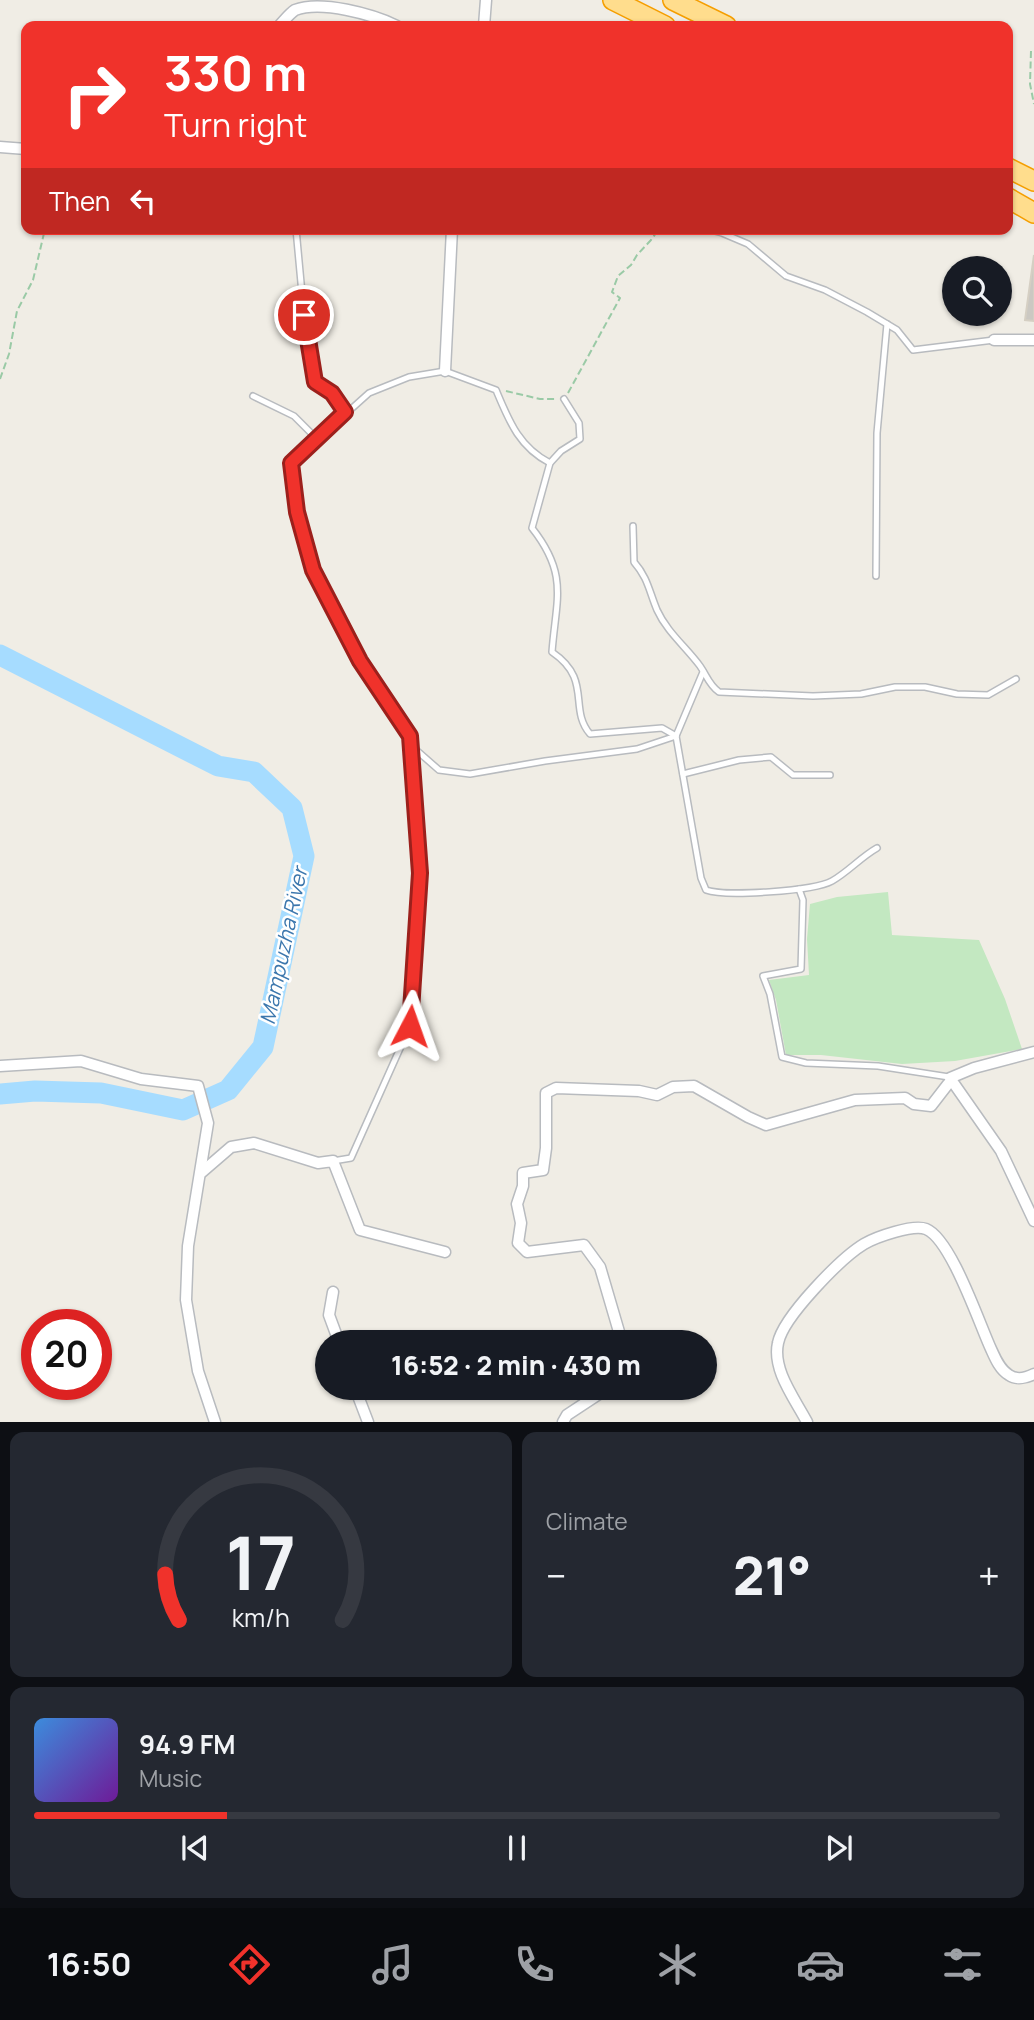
<!DOCTYPE html>
<html lang="en">
<head>
<meta charset="utf-8">
<style>
  :root { --surface:#171b24; --page:#242831; --text:#f1f3f6; --muted:#9ea1a6; --line:#363941; --accent:#f0322b }
  body { margin:0; font-family:Manrope,sans-serif; background:var(--page); color:var(--text); height:100vh; display:flex; flex-direction:column; font-size:26px; white-space:nowrap }
  * { box-sizing:border-box; margin:0 }
  p { font-size:23px; color:var(--muted) }
  .icon { flex:none; width:38px; height:38px; fill:none; stroke:currentColor; stroke-width:2; stroke-linecap:round; stroke-linejoin:round }
  .map { position:relative; height:1422px; overflow:hidden }
  .details { display:flex; flex-direction:column; gap:10px; padding:10px; background:#0d0f14; flex:1 }
  .details>* { flex:none }
  .hud { position:absolute; left:21px; top:21px; width:992px; height:214px; border-radius:14px; box-shadow:0 2px 5px #0004; background:#f0322b; color:#fff; overflow:hidden }
  .fabs { position:absolute; left:942px; top:256px; display:grid; gap:14px }
  .fabs a { display:grid; place-items:center; width:70px; height:70px; border-radius:50%; background:var(--surface); box-shadow:0 2px 5px #0004; font-size:35px }
  .speed { position:absolute; left:21px; top:1309px; display:flex; gap:14px; font-size:35px; font-weight:700; text-align:center }
  .speed>* { display:grid; place-content:center; width:91px; height:91px; border-radius:50%; background:var(--surface); box-shadow:0 2px 5px #0004; line-height:1 }
  .speed .limit { border:10px solid #d22; background:#fff; color:#111 }
  .pin { position:absolute; display:grid; place-items:center; width:60px; height:60px; color:#fff; margin:-30px; border:4px solid #fff; border-radius:50%; box-shadow:0 2px 7px #0007 }
  .me { position:absolute; width:77px; margin:-38px; rotate:4deg; stroke-linejoin:round; filter:drop-shadow(0 0 5px #0008) }
  .turn { display:flex; align-items:center; gap:24px; height:147px; padding:0 28px; font-size:32px }
  .turn .icon { width:91px; height:91px; stroke-width:2.5 }
  .turn b { display:block; font-size:49px; line-height:60px }
  .then { display:flex; align-items:center; height:66px; padding:0 28px; background:#0003; gap:14px; font-size:26px }
  .big { font-size:52px; font-weight:800; line-height:1.1 }
  .details .card { flex:1; display:flex; flex-direction:column; justify-content:center; gap:10px; min-width:0; padding:0 24px; border-radius:14px; background:var(--page) }
  .details .dial { align-items:center; gap:0 }
  .dial svg { height:182px; overflow:visible; fill:none; stroke:var(--line); stroke-width:7; stroke-linecap:round; text-anchor:middle }
  .dial text { fill:var(--text); stroke:none }
  .song { display:flex; align-items:center; gap:21px }
  .cover { width:84px; height:84px; border-radius:10px; background:linear-gradient(135deg,hsl(210 70% 55%),hsl(280 70% 35%)) }
  .played { height:7px; border-radius:4px; background:linear-gradient(90deg,var(--accent) 20%,var(--line) 20%) }
  .keys { display:flex; justify-content:space-around; direction:ltr }
  .heat { display:flex; justify-content:space-between; align-items:center; font-size:38px; direction:ltr }
  .details .tiles { flex:1; display:grid; gap:10px; grid-template-columns:1fr 1fr }
  .card:last-child { grid-column:span 2 }
  .trip { position:absolute; left:315px; top:1330px; width:402px; height:70px; border-radius:35px; background:var(--surface); box-shadow:0 2px 5px #0004; font-weight:800; line-height:70px; text-align:center }
  .tab-bar { display:flex; height:112px; justify-content:space-around; align-items:center; background:#090b0e; color:var(--muted) }
  .tab-bar .icon { width:49px; height:49px }
  .tab-bar .current { color:var(--accent) }
  .tab-bar b { font-size:32px; color:var(--text) }
  .map>svg:first-child { display:block }
</style>
</head>
<body>
<div class="map">
<svg width="1034" height="1422" viewBox="0 0 1034 1422">
  <rect width="100%" height="100%" fill="#f0ede5"/>
  <path fill="#c3e8c1" d="M 888,892 L 892,935 L 979,940 L 1005,999 L 1022,1049 L 955,1061 L 902,1064 L 821,1055 L 786,1055 L 776,1000 L 769,980 L 809,975 L 807,939 L 810,904 L 837,897 Z"/>
  <g fill="none" stroke-linecap="round" stroke-linejoin="round">
    <path stroke="#a6dcff" stroke-width="21" d="M 0,655 L 218,766 L 254,772 L 292,808 L 304,856 L 263,1047 L 228,1090 L 183,1110 L 101,1093 L 35,1091 L 0,1094"/>
  </g>
  <path fill="#cbc8c2" stroke="#d5cfc3" stroke-width="2" d="M 1034,255 L 1034,321 L 1025,320 Z"/>
  <g fill="none" stroke-linecap="round" stroke-linejoin="round">
    <g stroke="#b8bbbf" stroke-width="8">
      <g id="lane">
        <path d="M 296,229 L 304,315 L 315,381 L 332,393 L 345,412"/>
        <path d="M 707,229 L 722,233 L 748,244 L 786,276 L 825,290 L 867,312 L 897,330 L 913,350 L 994,340"/>
        <path d="M 253,396 L 294,416 L 317,439"/>
        <path d="M 564,399 L 579,423 L 580,439 L 561,451 L 550,463 L 532,528 C 569,575 556,599 552,652 C 593,680 568,708 590,734 L 662,728 L 676,736"/>
        <path d="M 633,526 L 634,562 C 648,578 649,591 657,610 C 667,632 686,647 700,666 C 707,676 709,685 719,692 L 813,696 L 861,694 L 895,687 L 925,687 L 957,694 L 988,695 L 1016,679"/>
        <path d="M 876,576 L 877,433 L 887,324"/>
        <path d="M 703,672 L 676,736 L 701,878 L 706,890 C 725,897 814,891 832,881 C 848,872 861,857 877,848"/>
        <path d="M 410,736 L 360,661 L 313,570 L 297,512 L 291,463 L 369,393 L 409,377 L 445,371 L 496,390 C 509,421 519,447 550,463"/>
        <path d="M 683,774 L 739,760 L 771,757 L 793,775 L 830,775"/>
        <path d="M 799,889 L 803,900 L 801,969 L 763,976 L 770,994 L 782,1057 L 806,1063 L 878,1066 L 949,1077"/>
        <path d="M 333,1161 L 351,1158 L 410,1026 L 420,873 L 410,736 L 415,749 L 439,770 L 470,774 L 545,761 L 637,749 L 676,736"/>
      </g>
    </g>
    <g stroke="#b8bbbf" stroke-width="13">
      <g id="street">
        <path d="M 279,26 C 284,21 289,14 295,10 C 321,0 372,14 397,26"/>
        <path d="M 484,26 L 486,0"/>
        <path d="M 0,147 L 26,149"/>
        <path d="M 994,340 L 1034,340"/>
        <path d="M 445,371 L 452,229"/>
        <path d="M 1034,1052 L 974,1068 L 950,1078 L 1001,1151 L 1034,1221"/>
        <path d="M 0,1066 L 81,1061 L 141,1079 L 198,1086 L 208,1123 L 188,1246 L 186,1300 L 198,1371 L 215,1422"/>
        <path d="M 202,1172 L 231,1147 L 254,1143 L 318,1163 L 333,1161 L 360,1230 L 445,1252"/>
        <path d="M 333,1292 L 329,1315 L 339,1342"/>
        <path d="M 622,1342 L 600,1267 L 584,1245 L 527,1252 L 518,1243 L 521,1223 L 517,1204 L 523,1186 L 523,1173 L 543,1170 L 546,1148 L 546,1093 L 556,1088 L 639,1091 L 657,1095 L 673,1087 L 694,1086 L 748,1117 L 766,1125 L 855,1100 L 905,1098 L 914,1104 L 931,1106 L 948,1084"/>
        <path d="M 355,1388 L 368,1422"/>
        <path d="M 563,1422 L 567,1415 L 608,1388"/>
        <path d="M 807,1422 C 795,1399 772,1370 778,1343 C 783,1317 841,1258 864,1244 C 876,1237 913,1224 926,1229 C 951,1239 979,1323 991,1349 C 995,1358 1000,1370 1009,1375 C 1016,1380 1026,1378 1034,1374"/>
      </g>
    </g>
    <g stroke="#f59e00" stroke-width="22">
      <g id="highway">
        <path d="M 613,0 L 665,26"/>
        <path d="M 673,0 L 726,26"/>
        <path d="M 1008,168 L 1034,181"/>
        <path d="M 1008,198 L 1034,213"/>
      </g>
    </g>
    <g stroke="#9acaa6" stroke-width="2" stroke-dasharray="7 3.5" stroke-linecap="butt">
      <path d="M 1031,51 L 1030,84 L 1034,104"/>
      <path d="M 0,379 L 9,354 L 17,311 L 33,280 L 45,229"/>
      <path d="M 506,391 L 540,399 L 555,399"/>
      <path d="M 568,393 L 620,298 L 612,292 L 618,276 L 631,265 L 637,255 L 651,240 L 659,229"/>
    </g>
    <use href="#lane" stroke="#fff" stroke-width="5"/>
    <use href="#street" stroke="#fff" stroke-width="10"/>
    <use href="#highway" stroke="#ffdd8d" stroke-width="19"/>
  </g>
  <g fill="none" stroke-linecap="round" stroke-linejoin="round">
    <g stroke="#9c201c" stroke-width="18">
      <path id="route" d="M 304,315 L 315,382 L 332,393 L 345,412 L 291,463 L 297,512 L 313,570 L 360,661 L 410,736 L 420,873 L 410,1026"/>
    </g>
    <use href="#route" stroke="#f0322b" stroke-width="12"/>
  </g>
  <g text-anchor="middle" stroke-width="5" stroke-linejoin="round" paint-order="stroke">
    <g font-size="21" font-style="italic" fill="#3c77ad" stroke="#fff">
      <text transform="translate(284 946) rotate(-78)" y="7">Mampuzha River</text>
    </g>
  </g>
</svg>
<div class="fabs">
<a><svg class="icon" aria-label="search" viewBox="0 0 24 24"><circle cx="10" cy="10" r="6"/><path d="M15 15l6 6"/></svg></a>
</div>
<div class="speed"><div class="limit">20</div></div>
<div class="pin" style="left:304px;top:315px;background:#d93025"><svg class="icon" aria-label="arrive" viewBox="0 0 24 24"><path d="M6 21V4h12l-3 4 3 4H6"/></svg></div>
<svg class="me" style="left:410px;top:1026px" viewBox="-20 -20 40 40"><path d="M0-17L14 15 0 8-14 15z" fill="#f0322b" stroke="#fff" stroke-width="4"/></svg>
<div class="trip">16:52 · 2 min · 430 m</div>
<div class="hud">
<div class="turn"><svg class="icon" aria-label="right" viewBox="0 0 24 24"><path d="M7 20v-9h11M14 6l5 5-5 5"/></svg><div><b>330 m</b>Turn right</div></div>
<div class="then">Then<svg class="icon" aria-label="left" viewBox="0 0 24 24"><path d="M17 20v-9H6M10 6l-5 5 5 5"/></svg></div>
</div>
</div>
<section class="details">
<div class="tiles">
<div class="card dial"><svg viewBox="0 0 100 80">
<path d="M14 69A42 42 0 1 1 86 69"/>
<path d="M14 69A42 42 0 0 1 8 49" stroke="#f0322b"/>
<text x="50" y="56" font-size="32" font-weight="700">17</text>
<text x="50" y="72" font-size="11">km/h</text>
</svg></div>
<div class="card"><p>Climate</p>
<div class="heat"><a>−</a><b class="big">21°</b><a>+</a></div>
</div>
<div class="card">
<div class="song"><i class="cover"></i><div><b>94.9 FM</b><p>Music</p></div></div>
<div class="played"></div>
<div class="keys"><svg class="icon" aria-label="previous" viewBox="0 0 24 24"><path d="M18 5L8 12l10 7zM5 5v14"/></svg><svg class="icon" aria-label="pause" viewBox="0 0 24 24"><path d="M8 5v14M16 5v14"/></svg><svg class="icon" aria-label="next" viewBox="0 0 24 24"><path d="M6 5l10 7-10 7zM19 5v14"/></svg></div>
</div>
</div>
</section>
<nav class="tab-bar">
<b>16:50</b>
<svg class="icon current" aria-label="directions" viewBox="0 0 24 24"><path d="M12 3l9 9-9 9-9-9zM9 14v-3h6M13 9l2 2-2 2"/></svg>
<svg class="icon" aria-label="music" viewBox="0 0 24 24"><path d="M9 18V5l10-2v13"/><circle cx="6" cy="18" r="3"/><circle cx="16" cy="16" r="3"/></svg>
<svg class="icon" aria-label="phone" viewBox="0 0 24 24"><path d="M5 4h4l2 5-3 2q2 4 5 5l2-3 5 2v4C11 20 4 13 5 4z"/></svg>
<svg class="icon" aria-label="climate" viewBox="0 0 24 24"><path d="M12 3v18M4 7l16 10M4 17L20 7"/></svg>
<svg class="icon" aria-label="car" viewBox="0 0 24 24"><path d="M5 17H2v-5l4-1 3-4h7l3 4 3 1v5h-3M9 17h6M6 11h13"/><circle cx="7" cy="17" r="2"/><circle cx="17" cy="17" r="2"/></svg>
<svg class="icon" aria-label="filters" viewBox="0 0 24 24"><path d="M4 7h16M4 17h16"/><circle cx="9" cy="7" r="2"/><circle cx="15" cy="17" r="2"/></svg>
</nav>
</body>
</html>
